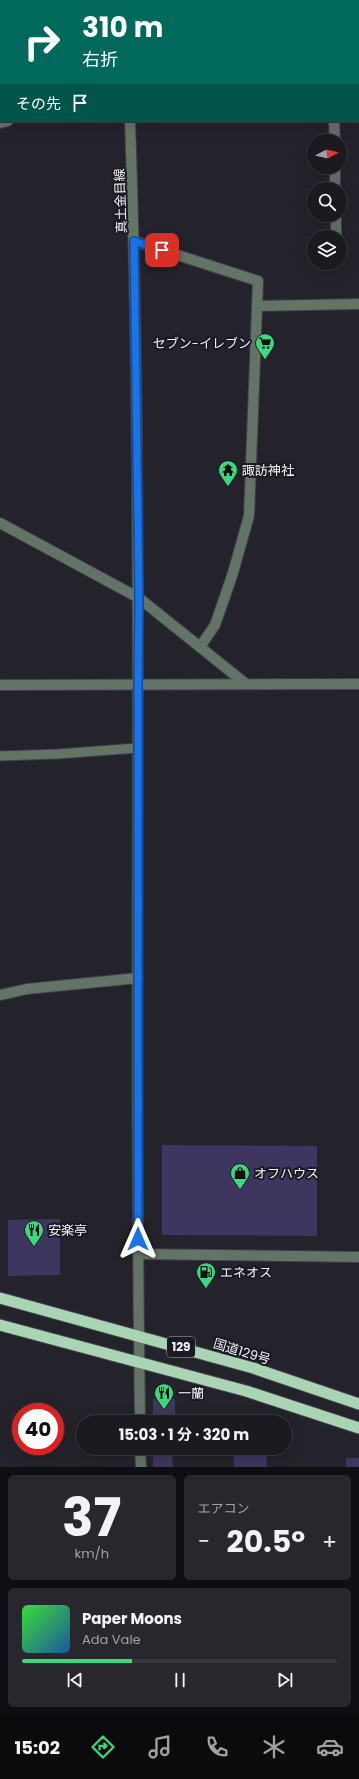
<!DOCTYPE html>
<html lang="ja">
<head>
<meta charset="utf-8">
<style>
  :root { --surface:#1b1a20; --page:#28272d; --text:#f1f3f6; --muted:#a0a1a5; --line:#39383e; --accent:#3dd77e }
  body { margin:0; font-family:Poppins,"Noto Sans JP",sans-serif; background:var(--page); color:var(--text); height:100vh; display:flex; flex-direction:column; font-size:15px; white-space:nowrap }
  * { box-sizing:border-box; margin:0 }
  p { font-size:13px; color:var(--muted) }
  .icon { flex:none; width:22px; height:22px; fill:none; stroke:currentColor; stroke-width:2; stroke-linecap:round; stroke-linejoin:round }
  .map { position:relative; height:1467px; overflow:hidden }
  .drawer { display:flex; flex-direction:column; gap:8px; padding:8px; background:#0f0e12; flex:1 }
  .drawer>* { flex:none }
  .hud { position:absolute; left:0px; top:0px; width:359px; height:122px; box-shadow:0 4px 16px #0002,0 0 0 1px var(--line); background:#00695c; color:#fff; overflow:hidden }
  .needle { width:26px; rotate:83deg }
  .fabs { position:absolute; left:307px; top:134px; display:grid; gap:8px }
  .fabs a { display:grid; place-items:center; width:40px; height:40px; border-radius:50%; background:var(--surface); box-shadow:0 4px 16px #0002,0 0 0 1px var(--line); font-size:20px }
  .speed { position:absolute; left:12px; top:1403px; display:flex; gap:8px; font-size:20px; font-weight:700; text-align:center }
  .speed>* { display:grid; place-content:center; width:52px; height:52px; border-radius:50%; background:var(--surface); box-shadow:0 4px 16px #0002,0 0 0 1px var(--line); line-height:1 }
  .speed .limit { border:6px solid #d22; background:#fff; color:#111 }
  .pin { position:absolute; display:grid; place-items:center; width:34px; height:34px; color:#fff; margin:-17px; border-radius:8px; box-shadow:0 2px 6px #0006 }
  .me { position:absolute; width:44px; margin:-22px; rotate:0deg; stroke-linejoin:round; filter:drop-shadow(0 0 3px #0008) }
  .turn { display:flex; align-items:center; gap:14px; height:84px; padding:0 16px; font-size:18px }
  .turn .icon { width:52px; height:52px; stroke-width:2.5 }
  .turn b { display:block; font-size:28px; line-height:34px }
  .then { display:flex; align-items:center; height:38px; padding:0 16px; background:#0003; gap:8px; font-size:15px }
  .big { font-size:30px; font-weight:700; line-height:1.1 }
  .drawer .card { flex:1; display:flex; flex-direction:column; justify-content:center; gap:6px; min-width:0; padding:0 14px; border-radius:6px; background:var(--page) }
  .drawer .dial { align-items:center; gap:0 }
  .dial b { font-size:52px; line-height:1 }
  .song { display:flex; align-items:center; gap:12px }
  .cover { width:48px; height:48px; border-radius:6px; background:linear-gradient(135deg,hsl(120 70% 55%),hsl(210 70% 35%)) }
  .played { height:4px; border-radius:2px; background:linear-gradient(90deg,var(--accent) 35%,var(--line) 35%) }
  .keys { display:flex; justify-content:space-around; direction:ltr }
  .heat { display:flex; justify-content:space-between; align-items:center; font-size:22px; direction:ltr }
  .drawer .tiles { flex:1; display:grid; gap:8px; grid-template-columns:1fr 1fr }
  .card:last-child { grid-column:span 2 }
  .trip { position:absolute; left:76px; top:1415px; width:216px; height:40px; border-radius:20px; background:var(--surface); box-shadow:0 4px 16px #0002,0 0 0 1px var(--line); font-weight:700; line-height:40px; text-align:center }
  .tab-bar { display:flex; height:64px; justify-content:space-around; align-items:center; background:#0b0a0d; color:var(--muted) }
  .tab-bar .icon { width:28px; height:28px }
  .tab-bar .current { color:var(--accent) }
  .tab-bar b { font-size:18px; color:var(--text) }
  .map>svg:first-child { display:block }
</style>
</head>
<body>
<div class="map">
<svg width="359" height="1467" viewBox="0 0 359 1467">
  <rect width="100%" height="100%" fill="#24232b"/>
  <g fill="#3e365f">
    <path d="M 162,1145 L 317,1146 L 317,1236 L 162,1235 Z"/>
    <path d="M 60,1219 L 60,1275 L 8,1276 L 8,1220 Z"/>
    <rect x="153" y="1399" width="22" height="23"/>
    <path d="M 153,1448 L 176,1448 L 176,1455 L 172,1456 L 173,1467 L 153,1467 Z"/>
    <path d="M 234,1448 L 266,1448 L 267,1467 L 234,1467 Z"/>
    <rect x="346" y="1458" width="13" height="9"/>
  </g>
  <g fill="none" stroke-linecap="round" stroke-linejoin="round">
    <g stroke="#414048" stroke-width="11">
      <path id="service" d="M 0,756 L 58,754 L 137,748"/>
    </g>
    <g stroke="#414048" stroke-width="12">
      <g id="minor">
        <path d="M 332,0 L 332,1"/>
        <path d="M 358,59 L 359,59"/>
        <path d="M 334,121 L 335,141"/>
        <path d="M 0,123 L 8,121"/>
        <path d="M 335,167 L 335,189"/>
        <path d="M 336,215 L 336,236"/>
        <path d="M 134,241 L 258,281 L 249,516 L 232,576 L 215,625 L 200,647"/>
        <path d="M 257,306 L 359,304"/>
        <path d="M 0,523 L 139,598 L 246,684"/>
        <path d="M 0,685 L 359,684"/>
        <path d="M 0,995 L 27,989 L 138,978"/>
        <path d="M 138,1254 L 359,1257"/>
        <path d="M 139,1336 L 140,1422"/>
        <path d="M 140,1448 L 141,1467"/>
      </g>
    </g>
    <g stroke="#414048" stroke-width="12">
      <g id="tertiary">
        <path d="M 116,0 L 116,1"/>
        <path d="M 130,121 C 144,526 134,931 139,1336"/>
      </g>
    </g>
    <g stroke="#414048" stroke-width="13">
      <g id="trunk">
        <path d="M 0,1298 L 253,1368 L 359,1404"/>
        <path d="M 0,1325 L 246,1391 L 359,1428"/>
      </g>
    </g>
    <use href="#service" stroke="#617466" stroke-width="9"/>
    <use href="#minor" stroke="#617466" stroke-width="10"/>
    <use href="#tertiary" stroke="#617466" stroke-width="10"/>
    <use href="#trunk" stroke="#a9d5b4" stroke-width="11"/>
  </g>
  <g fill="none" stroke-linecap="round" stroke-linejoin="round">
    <g stroke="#114b97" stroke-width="10">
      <path id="route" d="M 138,1239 L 138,685 L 139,598 L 134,241 L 162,250"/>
    </g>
    <use href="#route" stroke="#1a73e8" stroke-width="7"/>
  </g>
  <defs>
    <g id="supermarket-pin" transform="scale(1)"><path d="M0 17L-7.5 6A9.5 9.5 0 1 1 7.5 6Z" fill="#3dd77e" stroke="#1b1a22"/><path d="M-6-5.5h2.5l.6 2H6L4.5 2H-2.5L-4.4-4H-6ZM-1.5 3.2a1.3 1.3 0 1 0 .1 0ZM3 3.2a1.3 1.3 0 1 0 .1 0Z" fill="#111"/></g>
    <g id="temple-pin" transform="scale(1)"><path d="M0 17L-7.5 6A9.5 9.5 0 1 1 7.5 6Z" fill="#3dd77e" stroke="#1b1a22"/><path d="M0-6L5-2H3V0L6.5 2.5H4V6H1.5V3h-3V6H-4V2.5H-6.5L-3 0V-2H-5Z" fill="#111"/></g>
    <g id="shop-pin" transform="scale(1)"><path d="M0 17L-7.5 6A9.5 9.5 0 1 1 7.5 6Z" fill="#3dd77e" stroke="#1b1a22"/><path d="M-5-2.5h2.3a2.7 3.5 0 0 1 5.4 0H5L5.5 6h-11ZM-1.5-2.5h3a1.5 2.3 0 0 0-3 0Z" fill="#111"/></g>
    <g id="restaurant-pin" transform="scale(1)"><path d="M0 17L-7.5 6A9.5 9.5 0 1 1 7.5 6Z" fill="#3dd77e" stroke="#1b1a22"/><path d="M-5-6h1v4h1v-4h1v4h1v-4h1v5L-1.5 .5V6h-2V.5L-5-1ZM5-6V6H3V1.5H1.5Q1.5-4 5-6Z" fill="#111"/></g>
    <g id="fuel-pin" transform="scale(1)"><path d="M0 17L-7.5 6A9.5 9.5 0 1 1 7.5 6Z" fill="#3dd77e" stroke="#1b1a22"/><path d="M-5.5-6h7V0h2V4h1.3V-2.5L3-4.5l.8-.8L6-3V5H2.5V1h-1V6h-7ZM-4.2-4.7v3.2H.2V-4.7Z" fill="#111"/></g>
  </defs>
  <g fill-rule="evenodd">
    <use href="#supermarket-pin" x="265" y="343"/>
    <use href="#temple-pin" x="228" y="470"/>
    <use href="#shop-pin" x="240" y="1173"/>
    <use href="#restaurant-pin" x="34" y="1230"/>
    <use href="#fuel-pin" x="206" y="1272"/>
    <use href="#restaurant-pin" x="164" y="1393"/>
  </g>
  <g text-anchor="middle" stroke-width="4" stroke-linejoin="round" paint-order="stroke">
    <rect fill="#1b1a22" stroke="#b2b2b8" stroke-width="1" x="167" y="1337" width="28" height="20" rx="3"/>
    <g font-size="12" font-weight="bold" fill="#f3f3f8">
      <text x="181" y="1351">129</text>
    </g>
    <g font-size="13" fill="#f3f3f8" stroke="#1b1a22">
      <text transform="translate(120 201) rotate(-92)" y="5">真土金目線</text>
      <text transform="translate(242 1351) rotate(17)" y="5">国道129号</text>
    </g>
    <g font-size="13" fill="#f3f3f8" stroke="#1b1a22" text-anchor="start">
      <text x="251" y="348" text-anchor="end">セブン-イレブン</text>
      <text x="242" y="475">諏訪神社</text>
      <text x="254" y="1178">オフハウス</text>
      <text x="48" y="1235">安楽亭</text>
      <text x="220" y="1277">エネオス</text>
      <text x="178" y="1398">一蘭</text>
    </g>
  </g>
</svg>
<div class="fabs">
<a><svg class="needle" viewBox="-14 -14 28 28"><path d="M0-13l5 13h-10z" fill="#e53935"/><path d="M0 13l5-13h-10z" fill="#a0a1a5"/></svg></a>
<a><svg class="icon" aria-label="search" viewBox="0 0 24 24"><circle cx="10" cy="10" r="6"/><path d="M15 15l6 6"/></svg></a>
<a><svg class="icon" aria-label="layers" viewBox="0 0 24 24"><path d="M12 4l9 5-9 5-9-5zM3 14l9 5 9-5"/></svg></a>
</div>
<div class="speed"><div class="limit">40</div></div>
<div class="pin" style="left:162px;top:250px;background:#d93025"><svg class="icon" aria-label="arrive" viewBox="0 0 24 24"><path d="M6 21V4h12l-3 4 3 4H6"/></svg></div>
<svg class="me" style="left:138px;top:1239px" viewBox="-20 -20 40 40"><path d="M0-17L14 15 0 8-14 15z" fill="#1a73e8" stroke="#fff" stroke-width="4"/></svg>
<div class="trip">15:03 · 1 分 · 320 m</div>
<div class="hud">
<div class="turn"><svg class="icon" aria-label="right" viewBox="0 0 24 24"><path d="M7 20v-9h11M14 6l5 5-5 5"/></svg><div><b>310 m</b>右折</div></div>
<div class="then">その先<svg class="icon" aria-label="arrive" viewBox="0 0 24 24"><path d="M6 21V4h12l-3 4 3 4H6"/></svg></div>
</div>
</div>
<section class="drawer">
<div class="tiles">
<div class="card dial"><b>37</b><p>km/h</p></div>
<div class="card"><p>エアコン</p>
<div class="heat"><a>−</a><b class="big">20.5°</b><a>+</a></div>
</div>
<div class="card">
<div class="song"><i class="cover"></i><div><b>Paper Moons</b><p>Ada Vale</p></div></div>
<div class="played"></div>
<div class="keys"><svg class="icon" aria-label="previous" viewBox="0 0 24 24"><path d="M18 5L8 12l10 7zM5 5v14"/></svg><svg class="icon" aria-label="pause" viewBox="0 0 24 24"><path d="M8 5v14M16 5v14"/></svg><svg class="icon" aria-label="next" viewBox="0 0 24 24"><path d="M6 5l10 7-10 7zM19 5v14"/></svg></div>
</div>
</div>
</section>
<nav class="tab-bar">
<b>15:02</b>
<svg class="icon current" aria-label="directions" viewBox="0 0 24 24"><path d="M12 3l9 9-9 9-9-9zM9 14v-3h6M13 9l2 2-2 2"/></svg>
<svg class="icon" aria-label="music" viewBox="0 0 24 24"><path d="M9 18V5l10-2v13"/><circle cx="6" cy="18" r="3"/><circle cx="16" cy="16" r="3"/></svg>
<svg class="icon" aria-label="phone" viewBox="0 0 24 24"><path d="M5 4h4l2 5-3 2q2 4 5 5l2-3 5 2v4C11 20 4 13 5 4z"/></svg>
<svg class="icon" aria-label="climate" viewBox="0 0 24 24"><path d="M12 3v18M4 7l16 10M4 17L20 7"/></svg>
<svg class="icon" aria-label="car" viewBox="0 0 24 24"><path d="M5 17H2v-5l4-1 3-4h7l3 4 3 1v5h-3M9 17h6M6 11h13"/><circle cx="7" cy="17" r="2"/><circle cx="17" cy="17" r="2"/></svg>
</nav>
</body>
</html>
